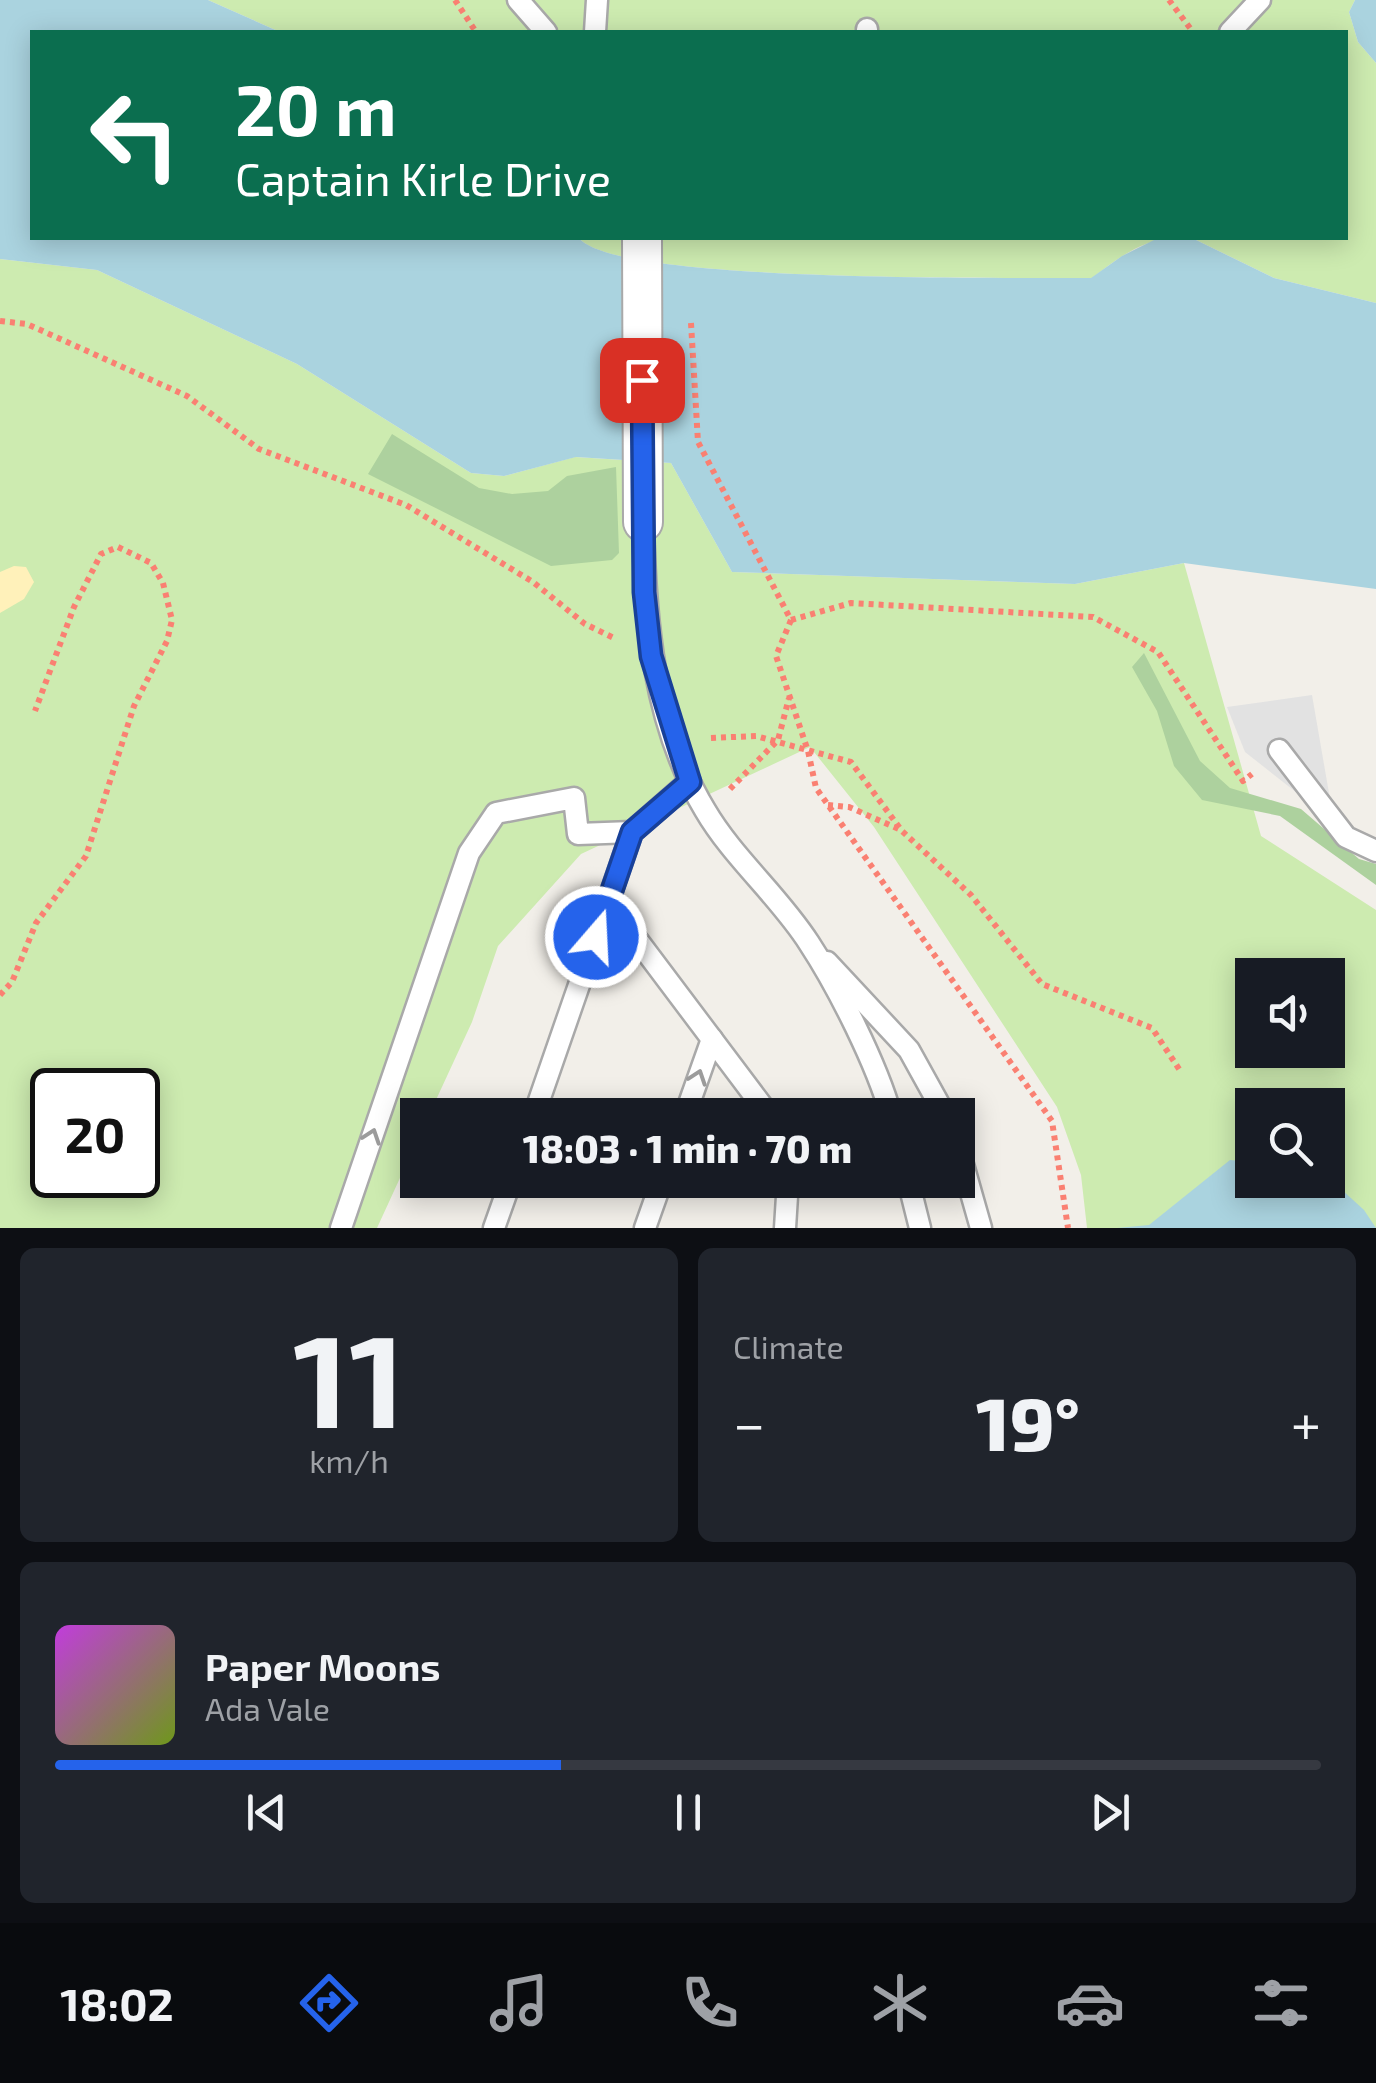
<!DOCTYPE html>
<html lang="en">
<head>
<meta charset="utf-8">
<style>
  :root { --surface:#171b24; --page:#20242c; --text:#f1f3f6; --muted:#9ea1a6; --line:#363941; --accent:#2563eb }
  body { margin:0; font-family:"Exo 2",sans-serif; background:var(--page); color:var(--text); height:100vh; display:flex; flex-direction:column; font-size:38px; white-space:nowrap }
  * { box-sizing:border-box; margin:0 }
  p { font-size:32px; color:var(--muted) }
  .icon { flex:none; width:55px; height:55px; fill:none; stroke:currentColor; stroke-width:2; stroke-linecap:round; stroke-linejoin:round }
  .map { position:relative; height:1228px; overflow:hidden }
  .details { display:flex; flex-direction:column; gap:20px; padding:20px; background:#0d0f14; flex:1 }
  .details>* { flex:none }
  .guide { position:absolute; left:30px; top:30px; width:1318px; height:210px; border-radius:0px; box-shadow:0 5px 25px #0003; background:#0b6e4f; color:#fff; overflow:hidden }
  .controls { position:absolute; left:1235px; top:958px; display:grid; gap:20px }
  .controls a { display:grid; place-items:center; width:110px; height:110px; border-radius:0px; background:var(--surface); box-shadow:0 5px 25px #0003; font-size:50px }
  .speed { position:absolute; left:30px; top:1068px; display:flex; gap:20px; font-size:50px; font-weight:700; text-align:center }
  .speed>* { display:grid; place-content:center; width:130px; height:130px; border-radius:50%; background:var(--surface); box-shadow:0 5px 25px #0003; line-height:1 }
  .speed .limit { border:5px solid #111; border-radius:15px; background:#fff; color:#111 }
  .pin { position:absolute; display:grid; place-items:center; width:85px; height:85px; color:#fff; margin:-42px; border-radius:20px; box-shadow:0 5px 15px #0006 }
  .me { position:absolute; width:110px; margin:-55px; rotate:19deg; stroke-linejoin:round; filter:drop-shadow(0 0 8px #0008) }
  .turn { display:flex; align-items:center; gap:35px; height:210px; padding:0 40px; font-size:45px }
  .turn .icon { width:130px; height:130px; stroke-width:2.5 }
  .turn b { display:block; font-size:70px; line-height:85px }
  .big { font-size:75px; font-weight:800; line-height:1.1 }
  .details .widget { flex:1; display:flex; flex-direction:column; justify-content:center; gap:15px; min-width:0; padding:0 35px; border-radius:15px; background:var(--page) }
  .details .dial { align-items:center; gap:0 }
  .dial b { font-size:130px; line-height:1 }
  .song { display:flex; align-items:center; gap:30px }
  .cover { width:120px; height:120px; border-radius:15px; background:linear-gradient(135deg,hsl(290 70% 55%),hsl(80 70% 35%)) }
  .played { height:10px; border-radius:5px; background:linear-gradient(90deg,var(--accent) 40%,var(--line) 40%) }
  .keys { display:flex; justify-content:space-around; direction:ltr }
  .heat { display:flex; justify-content:space-between; align-items:center; font-size:55px; direction:ltr }
  .details .tiles { flex:1; display:grid; gap:20px; grid-template-columns:1fr 1fr }
  .widget:last-child { grid-column:span 2 }
  .trip { position:absolute; left:400px; top:1098px; width:575px; height:100px; border-radius:0px; background:var(--surface); box-shadow:0 5px 25px #0003; font-weight:800; line-height:100px; text-align:center }
  .dock { display:flex; height:160px; justify-content:space-around; align-items:center; background:#090b0e; color:var(--muted) }
  .dock .icon { width:70px; height:70px }
  .dock .selected { color:var(--accent) }
  .dock b { font-size:45px; color:var(--text) }
  .map>svg:first-child { display:block }
</style>
</head>
<body>
<div class="map">
<svg width="1376" height="1228" viewBox="0 0 1376 1228">
  <rect width="100%" height="100%" fill="#f2efe9"/>
  <g fill="#cdebb0" fill-rule="evenodd">
    <path d="M 208,0 L 1355,0 L 1349,12 L 1358,42 L 1376,63 L 1376,303 L 1274,278 L 1192,238 L 1345,238 L 1345,32 L 280,32 Z"/>
    <path d="M 579,238 L 1175,238 C 1142,239 1117,259 1092,278 C 1015,277 614,284 579,238 Z"/>
    <path d="M 0,259 L 97,270 L 297,364 L 471,473 L 504,476 L 575,457 L 671,463 L 732,572 L 1075,584 L 1184,563 L 1261,836 L 1376,910 L 1376,1228 L 1087,1228 L 1081,1175 L 1057,1107 L 874,827 L 810,747 L 581,854 L 498,946 L 472,1022 L 429,1115 L 418,1115 L 417,1141 L 377,1228 L 0,1228 ZM 1252,975 L 1328,975 L 1328,1050 L 1252,1050 ZM 52,1090 L 138,1090 L 138,1175 L 52,1175 ZM 1252,1105 L 1328,1105 L 1328,1180 L 1252,1180 Z"/>
  </g>
  <g fill="#add19e">
    <path d="M 392,434 L 479,488 L 512,494 L 548,491 L 567,476 L 616,467 L 619,553 L 612,560 L 551,566 L 368,474 Z"/>
    <path d="M 1144,653 L 1200,761 L 1230,788 L 1301,809 L 1359,859 L 1376,864 L 1376,885 L 1280,816 L 1202,800 L 1174,766 L 1157,711 L 1132,667 Z"/>
  </g>
  <path fill="#fff1ba" d="M 14,566 L 26,567 L 34,582 L 24,599 L 0,613 L 0,572 Z"/>
  <path fill="#e2e2e2" d="M 1312,695 L 1334,822 L 1245,752 L 1227,707 Z"/>
  <g fill="#aad3df">
    <path d="M 0,0 L 208,0 L 280,32 L 32,32 L 32,238 L 579,238 C 615,284 1014,277 1091,278 L 1122,256 L 1158,238 L 1192,238 L 1274,278 L 1376,303 L 1376,589 L 1184,563 L 1075,584 L 732,572 L 671,463 L 576,457 L 504,476 L 471,473 L 297,364 L 97,270 L 0,259 Z"/>
    <path d="M 1355,0 L 1376,0 L 1376,63 L 1358,42 L 1349,12 Z"/>
    <path d="M 1230,1160 L 1252,1162 L 1252,1180 L 1329,1178 L 1364,1210 L 1376,1228 L 1117,1228 L 1149,1225 Z"/>
  </g>
  <g fill="none" stroke-linecap="round" stroke-linejoin="round">
    <g stroke="#a9a9a9" stroke-width="25">
      <g id="service">
        <path d="M 518,0 L 546,32"/>
        <path d="M 595,32 L 597,0"/>
        <path d="M 867,32 L 867,29"/>
        <path d="M 1230,32 L 1260,0"/>
        <path d="M 643,522 C 645,619 653,724 705,810 C 733,858 779,896 809,943 C 838,987 877,1065 891,1115"/>
        <path d="M 1279,750 L 1346,837 L 1376,851"/>
        <path d="M 608,901 L 769,1115"/>
        <path d="M 827,962 L 909,1050 L 945,1115"/>
        <path d="M 534,1115 L 632,832 L 689,782"/>
        <path d="M 685,1115 L 712,1039"/>
        <path d="M 958,1147 L 981,1228"/>
        <path d="M 908,1180 L 920,1228"/>
        <path d="M 341,1228 L 469,853 L 496,813 L 574,798 L 578,834 L 632,832"/>
        <path d="M 494,1228 L 511,1180"/>
        <path d="M 645,1228 L 662,1180"/>
        <path d="M 785,1228 L 788,1180"/>
      </g>
    </g>
    <g stroke="#a9a9a9" stroke-width="42">
      <path id="minor" d="M 642,238 L 643,522"/>
    </g>
    <g stroke="#fa8072" stroke-width="6" stroke-dasharray="5 5" stroke-linecap="butt">
      <path d="M 455,0 L 476,32"/>
      <path d="M 1169,0 L 1193,32"/>
      <path d="M 0,321 L 27,324 L 187,396 L 259,449 L 406,505 L 533,582 L 585,624 L 616,639"/>
      <path d="M 691,323 L 698,442 L 791,620 L 776,656 L 808,751 L 816,788 L 1052,1121 L 1068,1228"/>
      <path d="M 791,620 L 851,603 L 1093,617 L 1158,652 L 1243,781 L 1252,774"/>
      <path d="M 711,738 L 756,736 L 851,762 L 902,831 L 971,895 L 1042,984 L 1152,1028 L 1181,1072"/>
      <path d="M 730,789 L 778,740 L 789,698"/>
      <path d="M 828,805 L 849,807 L 901,830"/>
      <path d="M 0,995 L 12,982 L 36,923 L 86,856 L 134,706 L 167,641 L 172,620 L 163,583 L 151,563 L 118,547 L 101,554 L 74,607 L 35,711"/>
    </g>
    <use href="#service" stroke="#fff" stroke-width="20"/>
    <use href="#minor" stroke="#fff" stroke-width="38"/>
  </g>
  <defs><path id="oneway-chevron" d="M-2-3.5L2.5 0L-2 3.5" fill="none" stroke-width="1.6" stroke-linecap="round" stroke-linejoin="round" transform="scale(2.5)"/></defs>
  <g stroke="#9c9c9c">
    <use href="#oneway-chevron" transform="translate(698 1077) rotate(-71)"/>
    <use href="#oneway-chevron" transform="translate(372 1136) rotate(-71)"/>
  </g>
  <g fill="none" stroke-linecap="round" stroke-linejoin="round">
    <g stroke="#184099" stroke-width="25">
      <path id="route" d="M 596,937 L 632,832 L 690,782 L 651,656 L 644,592 L 642,380"/>
    </g>
    <use href="#route" stroke="#2563eb" stroke-width="18"/>
  </g>
</svg>
<div class="controls">
<a><svg class="icon" aria-label="sound" viewBox="0 0 24 24"><path d="M4 9h4l5-4v14l-5-4H4zM17 9q2 3 0 6"/></svg></a>
<a><svg class="icon" aria-label="search" viewBox="0 0 24 24"><circle cx="10" cy="10" r="6"/><path d="M15 15l6 6"/></svg></a>
</div>
<div class="speed"><div class="limit">20</div></div>
<div class="pin" style="left:642px;top:380px;background:#d93025"><svg class="icon" aria-label="arrive" viewBox="0 0 24 24"><path d="M6 21V4h12l-3 4 3 4H6"/></svg></div>
<svg class="me" style="left:596px;top:937px" viewBox="-20 -20 40 40"><circle r="17" fill="#2563eb" stroke="#fff" stroke-width="3"/><path d="M0-11L8 9 0 5-8 9z" fill="#fff"/></svg>
<div class="trip">18:03 · 1 min · 70 m</div>
<div class="guide">
<div class="turn"><svg class="icon" aria-label="left" viewBox="0 0 24 24"><path d="M17 20v-9H6M10 6l-5 5 5 5"/></svg><div><b>20 m</b>Captain Kirle Drive</div></div>
</div>
</div>
<section class="details">
<div class="tiles">
<div class="widget dial"><b>11</b><p>km/h</p></div>
<div class="widget"><p>Climate</p>
<div class="heat"><a>−</a><b class="big">19°</b><a>+</a></div>
</div>
<div class="widget">
<div class="song"><i class="cover"></i><div><b>Paper Moons</b><p>Ada Vale</p></div></div>
<div class="played"></div>
<div class="keys"><svg class="icon" aria-label="previous" viewBox="0 0 24 24"><path d="M18 5L8 12l10 7zM5 5v14"/></svg><svg class="icon" aria-label="pause" viewBox="0 0 24 24"><path d="M8 5v14M16 5v14"/></svg><svg class="icon" aria-label="next" viewBox="0 0 24 24"><path d="M6 5l10 7-10 7zM19 5v14"/></svg></div>
</div>
</div>
</section>
<nav class="dock">
<b>18:02</b>
<svg class="icon selected" aria-label="directions" viewBox="0 0 24 24"><path d="M12 3l9 9-9 9-9-9zM9 14v-3h6M13 9l2 2-2 2"/></svg>
<svg class="icon" aria-label="music" viewBox="0 0 24 24"><path d="M9 18V5l10-2v13"/><circle cx="6" cy="18" r="3"/><circle cx="16" cy="16" r="3"/></svg>
<svg class="icon" aria-label="phone" viewBox="0 0 24 24"><path d="M5 4h4l2 5-3 2q2 4 5 5l2-3 5 2v4C11 20 4 13 5 4z"/></svg>
<svg class="icon" aria-label="climate" viewBox="0 0 24 24"><path d="M12 3v18M4 7l16 10M4 17L20 7"/></svg>
<svg class="icon" aria-label="car" viewBox="0 0 24 24"><path d="M5 17H2v-5l4-1 3-4h7l3 4 3 1v5h-3M9 17h6M6 11h13"/><circle cx="7" cy="17" r="2"/><circle cx="17" cy="17" r="2"/></svg>
<svg class="icon" aria-label="filters" viewBox="0 0 24 24"><path d="M4 7h16M4 17h16"/><circle cx="9" cy="7" r="2"/><circle cx="15" cy="17" r="2"/></svg>
</nav>
</body>
</html>
